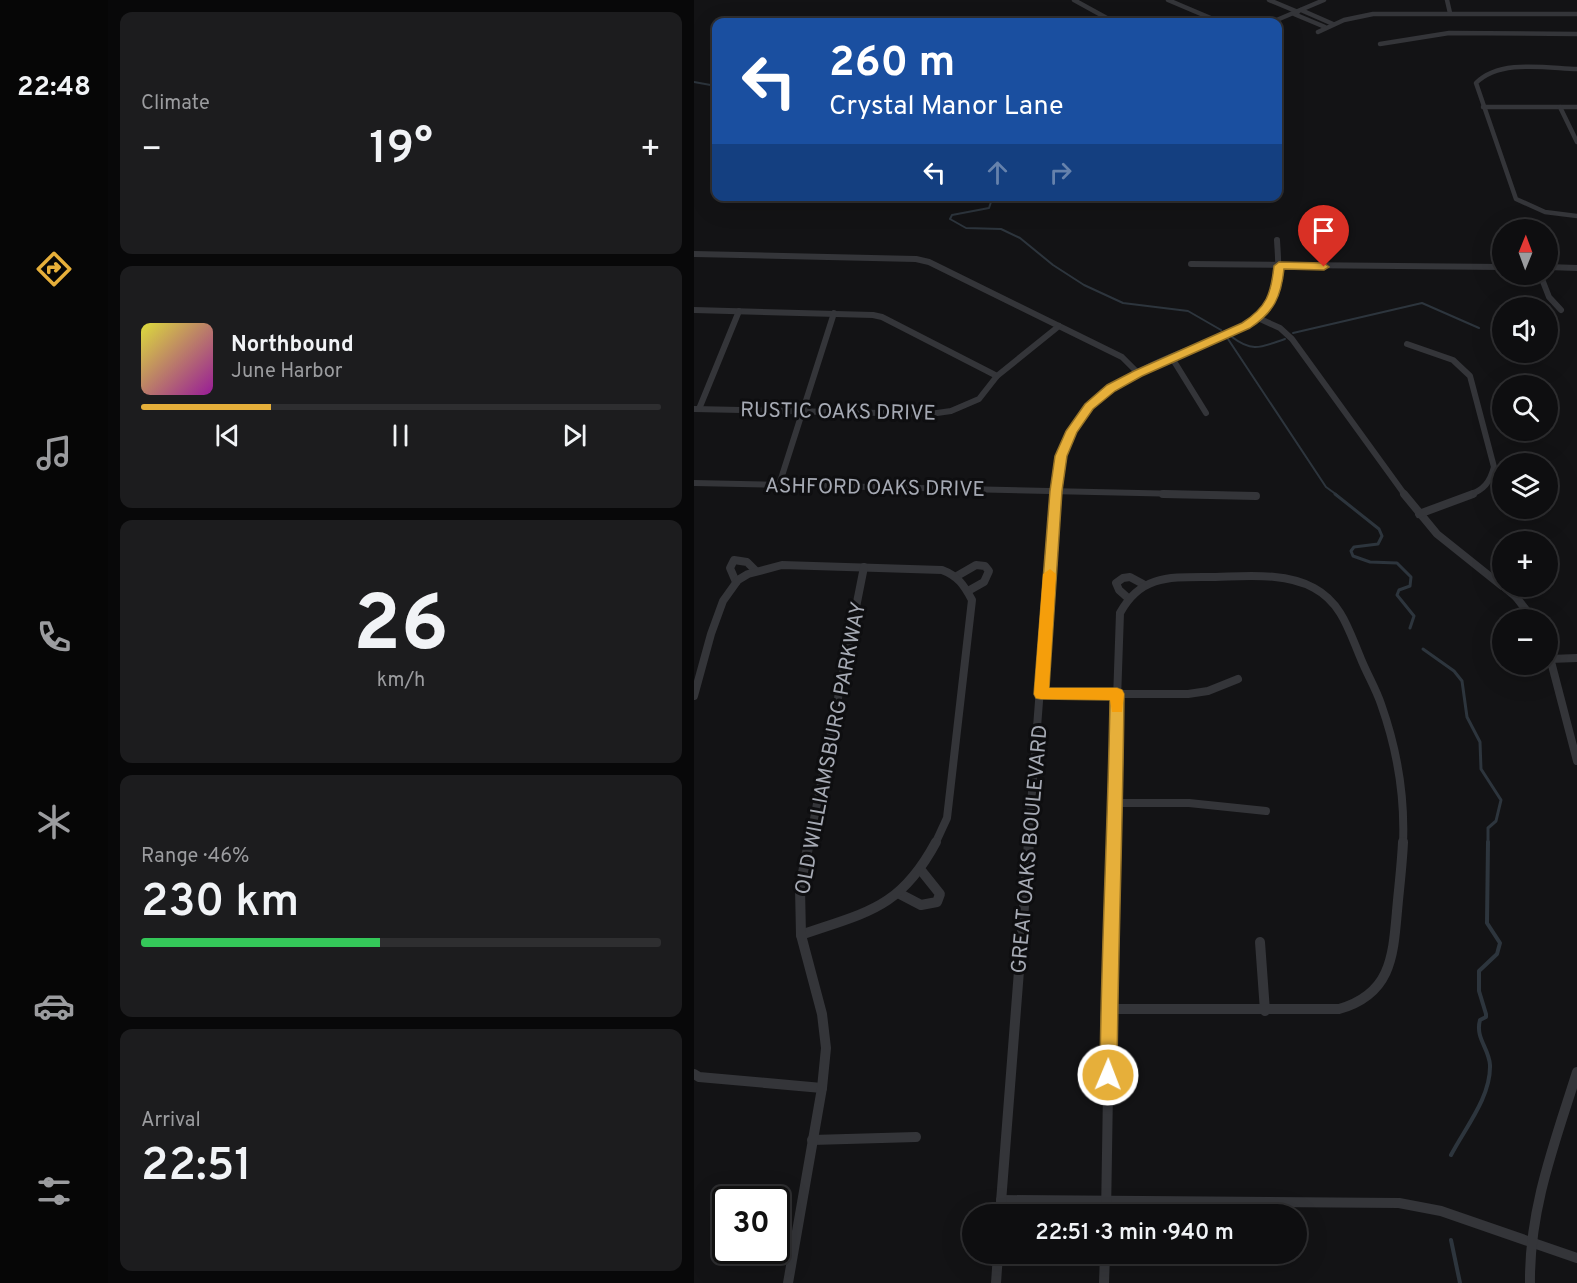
<!DOCTYPE html>
<html lang="en">
<head>
<meta charset="utf-8">
<style>
  :root { --surface:#0e0e10; --page:#1c1c1e; --text:#f1f3f6; --muted:#9b9c9f; --line:#2e2e30; --accent:#e6af3a }
  body { margin:0; font-family:Overpass,sans-serif; background:var(--page); color:var(--text); height:100vh; display:flex; flex-direction:column; font-size:22px; white-space:nowrap }
  * { box-sizing:border-box; margin:0 }
  p { font-size:20px; color:var(--muted) }
  .icon { flex:none; width:33px; height:33px; fill:none; stroke:currentColor; stroke-width:2; stroke-linecap:round; stroke-linejoin:round }
  .map { position:relative; flex:1; overflow:hidden }
  .side { display:flex; flex-direction:column; gap:12px; padding:12px; background:#080809; width:586px }
  .side>* { flex:none }
  .hud { position:absolute; left:18px; top:18px; width:570px; height:183px; border-radius:12px; box-shadow:0 6px 24px #0002,0 0 0 2px var(--line); background:#1a4fa0; color:#fff; overflow:hidden }
  .needle { width:39px; rotate:1deg }
  .fabs { position:absolute; left:798px; top:219px; display:grid; gap:12px }
  .fabs a { display:grid; place-items:center; width:66px; height:66px; border-radius:50%; background:var(--surface); box-shadow:0 6px 24px #0002,0 0 0 2px var(--line); font-size:30px }
  .speed { position:absolute; left:18px; top:1186px; display:flex; gap:12px; font-size:30px; font-weight:700; text-align:center }
  .speed>* { display:grid; place-content:center; width:78px; height:78px; border-radius:50%; background:var(--surface); box-shadow:0 6px 24px #0002,0 0 0 2px var(--line); line-height:1 }
  .speed .limit { border:3px solid #111; border-radius:9px; background:#fff; color:#111 }
  .pin { position:absolute; display:grid; place-items:center; width:51px; height:51px; color:#fff; margin:-62px -26px; border-radius:50% 50% 50% 0; rotate:-45deg; box-shadow:0 0 6px #0007 }
  .pin .icon { rotate:45deg }
  .me { position:absolute; width:66px; margin:-33px; rotate:1deg; stroke-linejoin:round; filter:drop-shadow(0 0 4px #0008) }
  .turn { display:flex; align-items:center; gap:21px; height:126px; padding:0 18px; font-size:27px }
  .turn .icon { width:78px; height:78px; stroke-width:2.5 }
  .turn b { display:block; font-size:42px; line-height:51px }
  .lanes { display:flex; align-items:center; height:57px; padding:0 18px; background:#0003; justify-content:center; gap:30px; direction:ltr }
  .lanes .off { opacity:.35 }
  .big { font-size:45px; font-weight:600; line-height:1.1 }
  .side .widget { flex:1; display:flex; flex-direction:column; justify-content:center; gap:9px; min-width:0; padding:0 21px; border-radius:12px; background:var(--page) }
  .side .dial { align-items:center; gap:0 }
  .dial b { font-size:78px; line-height:1 }
  .song { display:flex; align-items:center; gap:18px }
  .cover { width:72px; height:72px; border-radius:9px; background:linear-gradient(135deg,hsl(60 70% 55%),hsl(300 70% 35%)) }
  .played { height:6px; border-radius:3px; background:linear-gradient(90deg,var(--accent) 25%,var(--line) 25%) }
  .keys { display:flex; justify-content:space-around; direction:ltr }
  .heat { display:flex; justify-content:space-between; align-items:center; font-size:33px; direction:ltr }
  .charge { height:9px; border-radius:4px; background:linear-gradient(90deg,#34c759 46%,var(--line) 0) }
  .trip { position:absolute; left:268px; top:1204px; width:345px; height:60px; border-radius:30px; background:var(--surface); box-shadow:0 6px 24px #0002,0 0 0 2px var(--line); font-weight:600; line-height:60px; text-align:center }
  main { display:flex; flex:1; min-height:0 }
  .tab-bar { display:flex; flex-direction:column; width:108px; justify-content:space-around; align-items:center; background:#060606; color:var(--muted) }
  .tab-bar .icon { width:42px; height:42px }
  .tab-bar .on { color:var(--accent) }
  .tab-bar b { font-size:27px; color:var(--text) }
  .map>svg:first-child { display:block }
</style>
</head>
<body>
<main>
<nav class="tab-bar">
<b>22:48</b>
<svg class="icon on" aria-label="directions" viewBox="0 0 24 24"><path d="M12 3l9 9-9 9-9-9zM9 14v-3h6M13 9l2 2-2 2"/></svg>
<svg class="icon" aria-label="music" viewBox="0 0 24 24"><path d="M9 18V5l10-2v13"/><circle cx="6" cy="18" r="3"/><circle cx="16" cy="16" r="3"/></svg>
<svg class="icon" aria-label="phone" viewBox="0 0 24 24"><path d="M5 4h4l2 5-3 2q2 4 5 5l2-3 5 2v4C11 20 4 13 5 4z"/></svg>
<svg class="icon" aria-label="climate" viewBox="0 0 24 24"><path d="M12 3v18M4 7l16 10M4 17L20 7"/></svg>
<svg class="icon" aria-label="car" viewBox="0 0 24 24"><path d="M5 17H2v-5l4-1 3-4h7l3 4 3 1v5h-3M9 17h6M6 11h13"/><circle cx="7" cy="17" r="2"/><circle cx="17" cy="17" r="2"/></svg>
<svg class="icon" aria-label="filters" viewBox="0 0 24 24"><path d="M4 7h16M4 17h16"/><circle cx="9" cy="7" r="2"/><circle cx="15" cy="17" r="2"/></svg>
</nav>
<section class="side">
<div class="widget"><p>Climate</p>
<div class="heat"><a>−</a><b class="big">19°</b><a>+</a></div>
</div>
<div class="widget">
<div class="song"><i class="cover"></i><div><b>Northbound</b><p>June Harbor</p></div></div>
<div class="played"></div>
<div class="keys"><svg class="icon" aria-label="previous" viewBox="0 0 24 24"><path d="M18 5L8 12l10 7zM5 5v14"/></svg><svg class="icon" aria-label="pause" viewBox="0 0 24 24"><path d="M8 5v14M16 5v14"/></svg><svg class="icon" aria-label="next" viewBox="0 0 24 24"><path d="M6 5l10 7-10 7zM19 5v14"/></svg></div>
</div>
<div class="widget dial"><b>26</b><p>km/h</p></div>
<div class="widget"><p>Range · 46%</p><b class="big">230 km</b><div class="charge"></div></div>
<div class="widget"><p>Arrival</p><b class="big">22:51</b></div>
</section>
<div class="map">
<svg width="883" height="1283" viewBox="0 0 883 1283">
  <rect width="100%" height="100%" fill="#131315"/>
  <g fill="none" stroke-linecap="round" stroke-linejoin="round">
    <g stroke="#2d353d" stroke-width="2">
      <path d="M 0,82 L 22,86"/>
      <path d="M 289,196 L 297,202 L 295,208 L 258,215 L 256,219 L 272,228 L 307,229 L 326,238 L 359,265 L 390,285 L 429,303 L 494,311 L 527,330"/>
      <path d="M 599,333 L 728,303 L 785,328"/>
      <path d="M 538,337 C 559,353 567,347 591,339"/>
      <path d="M 534,339 L 632,487 L 643,495"/>
    </g>
    <g stroke="#2d353d" stroke-width="3">
      <path d="M 641,494 L 685,529 L 688,536 L 684,544 L 660,547 L 657,551 L 659,556 L 676,562 L 703,563 L 717,577 L 716,586 L 705,590 L 703,595 L 720,616 L 716,628"/>
      <path d="M 729,649 L 760,671 L 768,681 L 773,717 L 786,742 L 787,769 L 807,800 L 802,821 L 794,828 L 794,844"/>
    </g>
    <g stroke="#2d353d" stroke-width="4">
      <path d="M 757,1155 C 771,1128 797,1097 796,1065 C 795,1048 781,1038 786,1020 L 792,1017 L 792,1014 L 785,991 L 785,971 L 803,954 L 806,943 L 793,923 L 794,842"/>
      <path d="M 757,1240 L 766,1283"/>
    </g>
    <g stroke="#343539" stroke-width="4.5">
      <path d="M 380,0 L 420,22"/>
      <path d="M 474,0 L 526,22"/>
      <path d="M 575,0 L 604,12"/>
      <path d="M 753,0 L 756,13"/>
      <path d="M 607,10 L 639,24"/>
      <path d="M 600,14 L 631,27"/>
      <path d="M 578,22 L 630,0"/>
      <path d="M 624,32 L 650,20 L 679,14 L 883,14"/>
      <path d="M 686,44 L 755,33 L 883,34"/>
      <path d="M 883,69 C 852,68 806,59 782,83 L 822,199 L 851,212 L 883,216"/>
      <path d="M 789,107 L 883,107"/>
      <path d="M 866,107 L 883,142"/>
    </g>
    <g stroke="#343539" stroke-width="6">
      <path d="M 0,254 L 222,259 L 235,262 L 428,357 L 444,373"/>
      <path d="M 497,264 L 808,267"/>
      <path d="M 854,267 L 883,268"/>
      <path d="M 846,274 L 855,297 L 867,310"/>
      <path d="M 0,310 L 179,315 L 188,317 L 303,376"/>
      <path d="M 564,318 L 586,328 L 598,339 L 711,495"/>
      <path d="M 713,344 L 759,360 L 776,376 L 800,467 C 796,482 790,490 775,495"/>
      <path d="M 478,358 L 512,413"/>
      <path d="M 0,409 L 236,414 L 257,411 L 285,399 L 303,376 L 365,326"/>
      <path d="M 5,409 L 45,311"/>
      <path d="M 0,483 L 534,495"/>
      <path d="M 85,485 L 140,313"/>
      <path d="M 361,495 C 363,476 365,455 374,437 C 400,383 468,360 519,340 C 542,330 566,322 578,299 C 587,281 584,259 583,240"/>
    </g>
    <g stroke="#343539" stroke-width="8">
      <path d="M 469,494 L 562,496"/>
      <path d="M 710,494 L 743,534 L 808,586"/>
      <path d="M 725,514 L 779,494"/>
      <path d="M 263,576 L 282,565 L 291,566 L 295,571 L 290,582 L 274,591"/>
      <path d="M 42,582 L 36,568 L 40,560 L 53,562 L 62,571"/>
      <path d="M 809,586 L 822,597 L 840,620"/>
      <path d="M 822,597 L 836,586"/>
      <path d="M 434,598 L 425,590 L 422,583 L 429,578 L 436,577 L 449,584"/>
      <path d="M 854,650 L 883,761"/>
      <path d="M 856,659 L 883,658"/>
      <path d="M 347,694 L 494,694 L 514,691 L 544,679"/>
      <path d="M 0,696 L 17,634 L 29,601 L 44,580 L 54,574 L 88,565 L 248,570 C 264,576 270,585 278,600 L 253,818 L 241,844"/>
      <path d="M 422,803 L 495,803 L 572,811"/>
      <path d="M 115,844 L 170,567"/>
      <path d="M 334,844 L 361,494"/>
      <path d="M 418,844 L 426,613 C 446,576 474,577 512,577 C 547,577 589,571 620,588 C 648,603 655,631 667,659 C 673,674 682,689 687,704 C 703,749 711,797 709,844"/>
    </g>
    <g stroke="#343539" stroke-width="10">
      <path d="M 204,893 L 227,905 L 243,902 L 246,894 L 226,869"/>
      <path d="M 107,935 C 173,912 206,909 242,842"/>
      <path d="M 566,942 L 571,1011"/>
      <path d="M 415,1009 L 645,1009 C 697,994 699,957 703,911 C 705,888 708,865 709,842"/>
      <path d="M 0,1074 L 5,1077 L 128,1088"/>
      <path d="M 118,1140 L 222,1137"/>
      <path d="M 307,1200 L 705,1203 L 747,1211 L 883,1258"/>
      <path d="M 306,1215 L 335,842"/>
      <path d="M 412,1215 L 418,842"/>
      <path d="M 94,1283 L 128,1088 L 132,1048 L 128,1014 L 107,935 L 106,888 L 115,842"/>
      <path d="M 302,1283 L 304,1254"/>
      <path d="M 410,1283 L 411,1254"/>
      <path d="M 836,1283 C 835,1209 861,1142 883,1072"/>
    </g>
  </g>
  <path fill="#e6af3a" stroke="#967226" stroke-width="1.5" d="M 585,262 L 630,263 L 635,267 L 630,270 L 590,269 C 587,297 580,312 556,328 L 448,376 L 421,391 L 399,409 L 383,432 L 373,456 L 368,491 L 355,688 L 423,688 L 428,690 L 430,694 C 429,821 424,948 423,1075 L 421,1081 L 414,1084 L 408,1081 L 406,1075 C 407,950 414,825 416,700 L 347,699 L 342,698 L 340,694 L 356,491 L 361,456 L 372,431 L 391,404 L 413,385 L 440,371 L 548,323 C 573,307 577,294 580,266 Z"/>
  <path fill="#f59e0b" d="M 356,569 L 362,574 L 355,688 L 423,688 L 428,690 L 430,694 L 428,712 L 418,712 L 416,700 L 347,699 L 342,698 L 340,694 L 349,574 Z"/>
  <g text-anchor="middle" stroke-width="6" stroke-linejoin="round" paint-order="stroke">
    <g font-size="21" fill="#a6aab4" stroke="#0e0e10">
      <text transform="translate(144 411) rotate(1)" y="7">RUSTIC OAKS DRIVE</text>
      <text transform="translate(181 487) rotate(1)" y="7">ASHFORD OAKS DRIVE</text>
      <text transform="translate(136 748) rotate(-79)" y="7">OLD WILLIAMSBURG PARKWAY</text>
      <text transform="translate(335 849) rotate(-85)" y="7">GREAT OAKS BOULEVARD</text>
    </g>
  </g>
</svg>
<div class="fabs">
<a><svg class="needle" viewBox="-14 -14 28 28"><path d="M0-13l5 13h-10z" fill="#e53935"/><path d="M0 13l5-13h-10z" fill="#9b9c9f"/></svg></a>
<a><svg class="icon" aria-label="sound" viewBox="0 0 24 24"><path d="M4 9h4l5-4v14l-5-4H4zM17 9q2 3 0 6"/></svg></a>
<a><svg class="icon" aria-label="search" viewBox="0 0 24 24"><circle cx="10" cy="10" r="6"/><path d="M15 15l6 6"/></svg></a>
<a><svg class="icon" aria-label="layers" viewBox="0 0 24 24"><path d="M12 4l9 5-9 5-9-5zM3 14l9 5 9-5"/></svg></a>
<a>+</a>
<a>−</a>
</div>
<div class="speed"><div class="limit">30</div></div>
<div class="pin" style="left:630px;top:267px;background:#d93025"><svg class="icon" aria-label="arrive" viewBox="0 0 24 24"><path d="M6 21V4h12l-3 4 3 4H6"/></svg></div>
<svg class="me" style="left:414px;top:1075px" viewBox="-20 -20 40 40"><circle r="17" fill="#e6af3a" stroke="#fff" stroke-width="3"/><path d="M0-11L8 9 0 5-8 9z" fill="#fff"/></svg>
<div class="trip">22:51 · 3 min · 940 m</div>
<div class="hud">
<div class="turn"><svg class="icon" aria-label="left" viewBox="0 0 24 24"><path d="M17 20v-9H6M10 6l-5 5 5 5"/></svg><div><b>260 m</b>Crystal Manor Lane</div></div>
<div class="lanes"><svg class="icon" aria-label="left" viewBox="0 0 24 24"><path d="M17 20v-9H6M10 6l-5 5 5 5"/></svg><svg class="icon off" aria-label="ahead" viewBox="0 0 24 24"><path d="M12 20V5M6 11l6-6 6 6"/></svg><svg class="icon off" aria-label="right" viewBox="0 0 24 24"><path d="M7 20v-9h11M14 6l5 5-5 5"/></svg></div>
</div>
</div>
</main>
</body>
</html>
